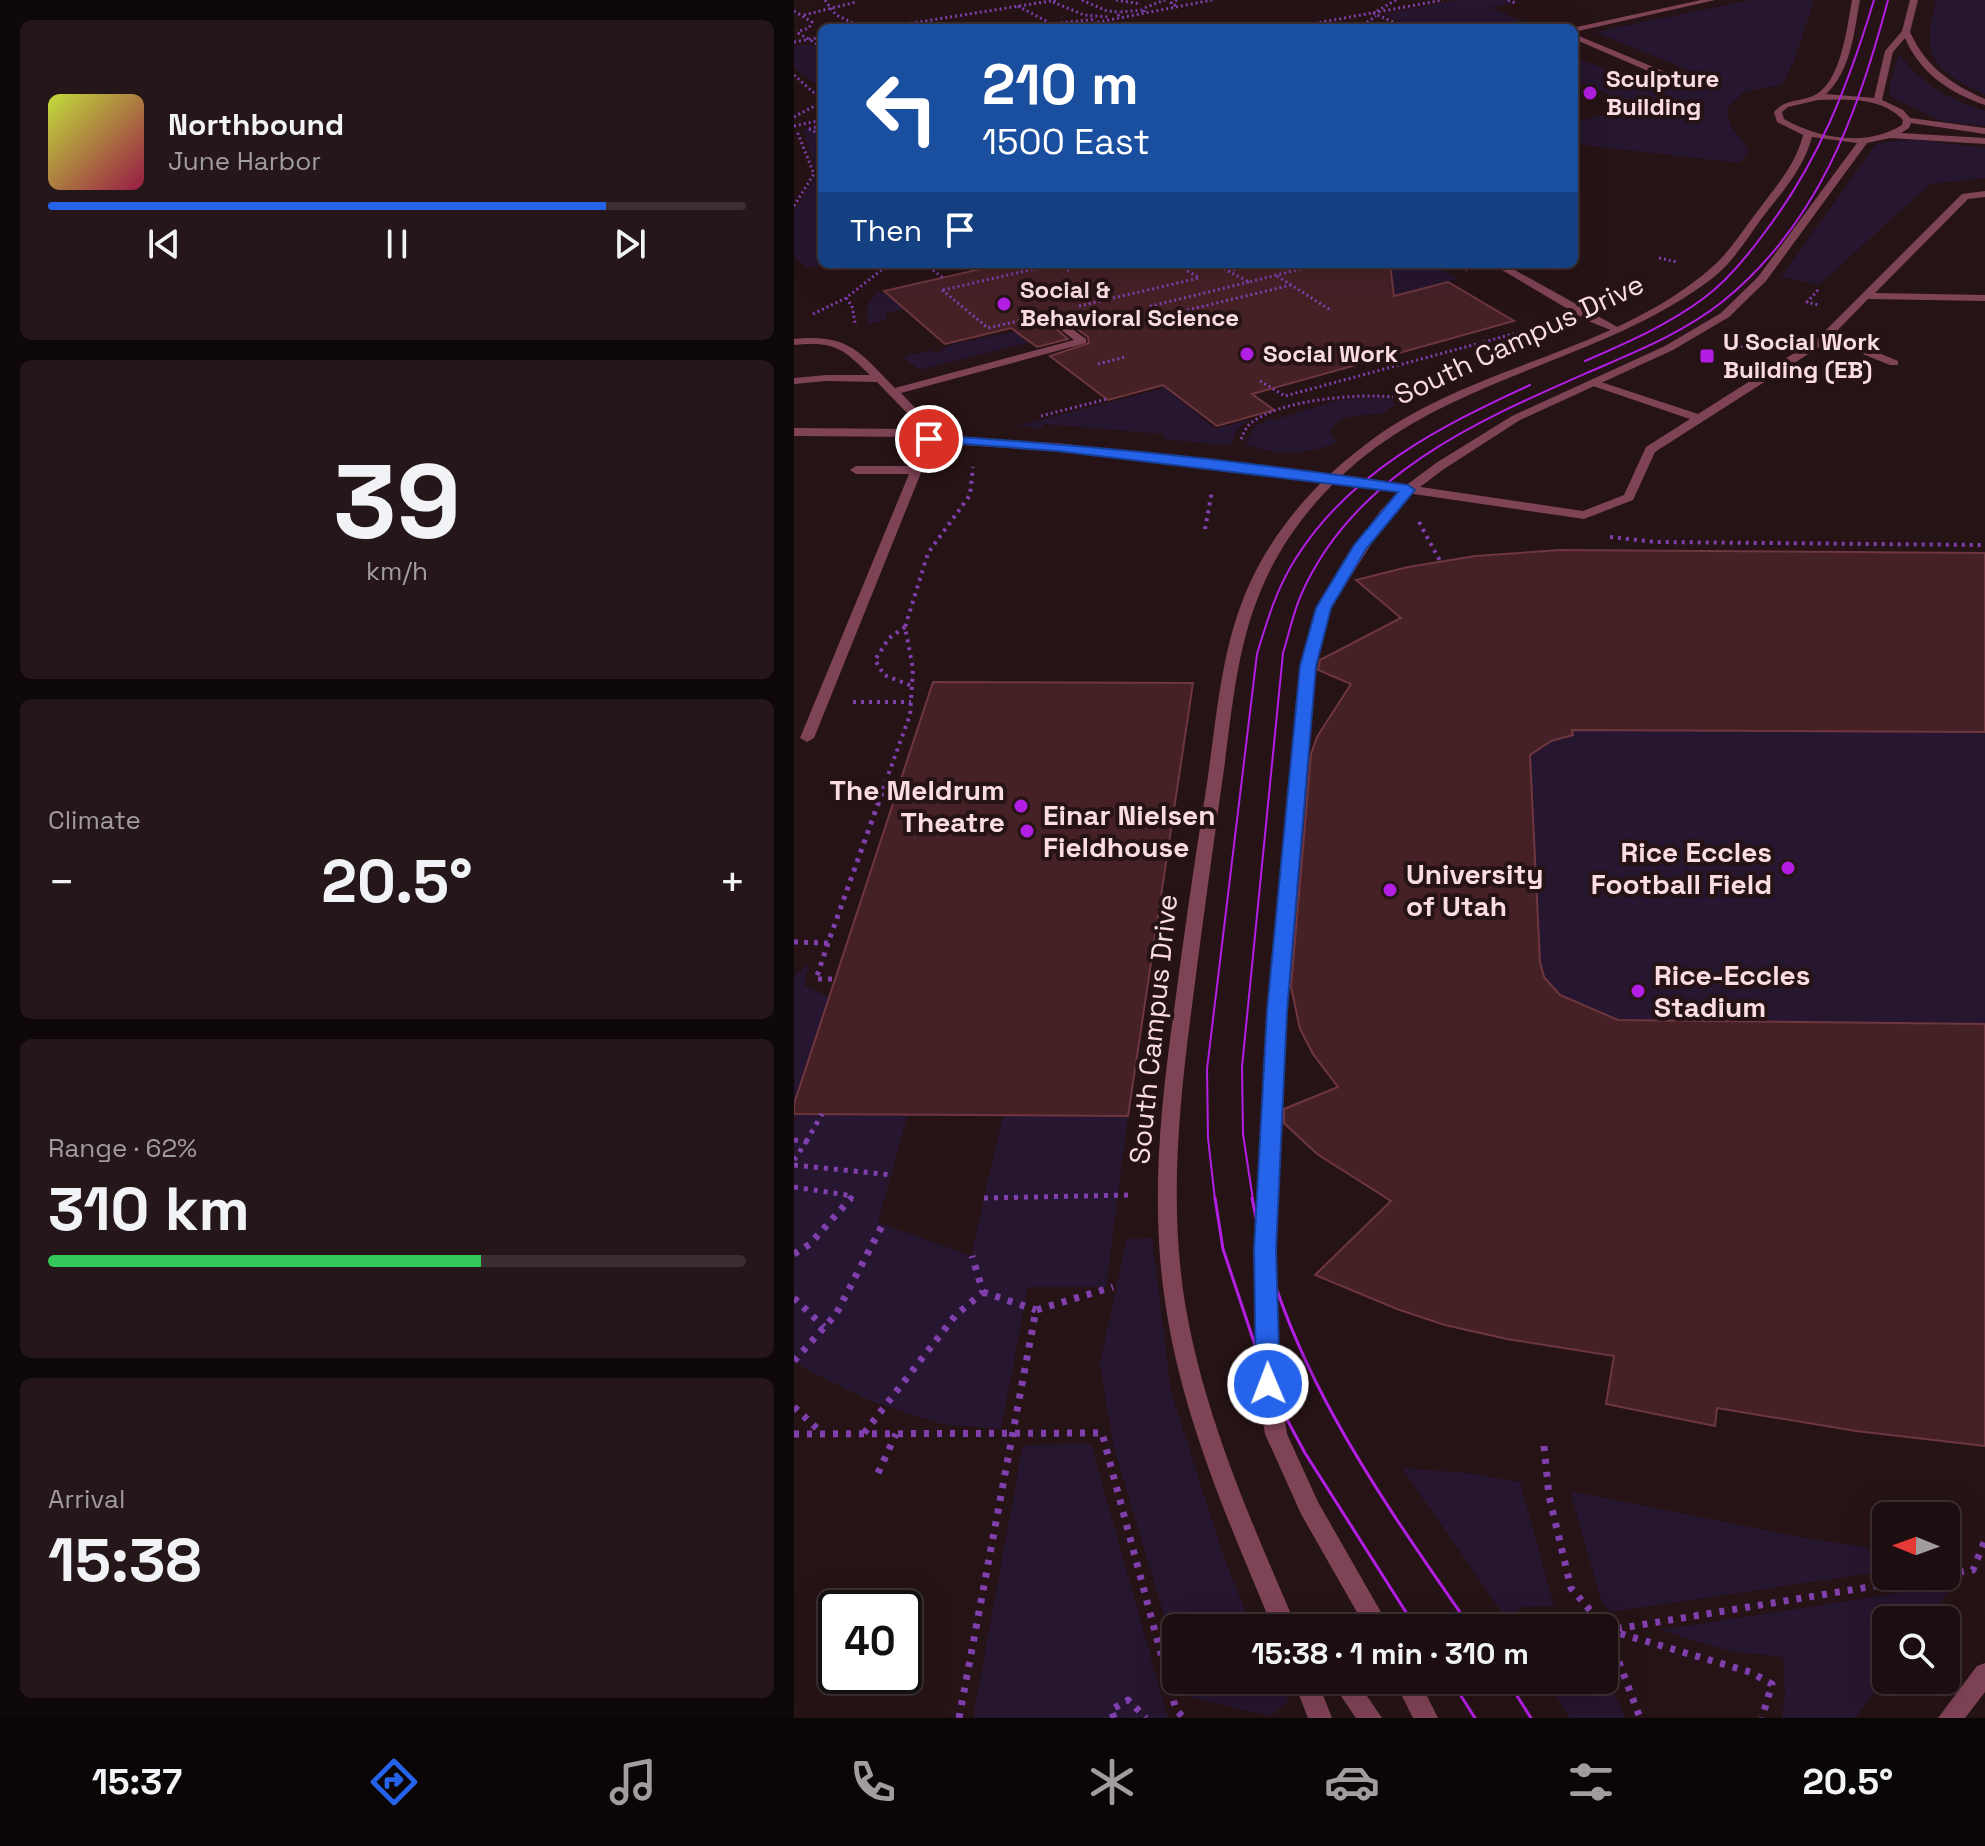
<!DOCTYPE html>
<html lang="en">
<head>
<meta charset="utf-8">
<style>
  :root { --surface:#1c0e10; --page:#251719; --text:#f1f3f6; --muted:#a09c9f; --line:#3a2e30; --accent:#2563eb }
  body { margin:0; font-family:"Space Grotesk",sans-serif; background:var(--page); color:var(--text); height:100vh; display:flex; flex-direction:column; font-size:30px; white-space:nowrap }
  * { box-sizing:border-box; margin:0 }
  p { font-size:26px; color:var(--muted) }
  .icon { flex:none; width:44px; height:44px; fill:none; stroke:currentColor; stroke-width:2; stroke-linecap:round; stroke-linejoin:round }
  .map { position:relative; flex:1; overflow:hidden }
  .panel { display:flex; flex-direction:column; gap:20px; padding:20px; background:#0f0809; width:794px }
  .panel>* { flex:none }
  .hud { position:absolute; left:24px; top:24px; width:760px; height:244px; border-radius:12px; box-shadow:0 8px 32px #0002,0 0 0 2px var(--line); background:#1a4fa0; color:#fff; overflow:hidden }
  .needle { width:52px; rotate:271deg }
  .fabs { position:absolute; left:1078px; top:1502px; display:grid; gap:16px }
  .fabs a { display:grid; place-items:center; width:88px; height:88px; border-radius:12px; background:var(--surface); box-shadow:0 8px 32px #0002,0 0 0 2px var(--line); font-size:40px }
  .speed { position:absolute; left:24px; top:1590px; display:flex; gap:16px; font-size:40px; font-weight:700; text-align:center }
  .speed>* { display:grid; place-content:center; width:104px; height:104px; border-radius:50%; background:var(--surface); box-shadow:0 8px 32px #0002,0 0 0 2px var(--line); line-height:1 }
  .speed .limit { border:4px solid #111; border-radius:12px; background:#fff; color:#111 }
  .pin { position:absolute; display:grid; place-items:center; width:68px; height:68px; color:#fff; margin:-34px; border:4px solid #fff; border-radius:50%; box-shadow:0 2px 8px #0007 }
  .me { position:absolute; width:88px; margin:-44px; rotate:359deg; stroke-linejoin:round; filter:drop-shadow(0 0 6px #0008) }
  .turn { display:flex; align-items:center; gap:28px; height:168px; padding:0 32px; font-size:36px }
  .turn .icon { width:104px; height:104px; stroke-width:2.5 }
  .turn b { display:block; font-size:56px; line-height:68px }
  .then { display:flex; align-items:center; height:76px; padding:0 32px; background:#0003; gap:16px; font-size:30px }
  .big { font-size:60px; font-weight:800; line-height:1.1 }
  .panel .card { flex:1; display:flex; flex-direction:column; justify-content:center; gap:12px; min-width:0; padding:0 28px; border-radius:12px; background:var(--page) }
  .panel .dial { align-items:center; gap:0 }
  .dial b { font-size:104px; line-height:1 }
  .song { display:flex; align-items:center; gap:24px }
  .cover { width:96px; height:96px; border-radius:12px; background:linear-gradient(135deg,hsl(70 70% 55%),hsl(340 70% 35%)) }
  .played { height:8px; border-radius:4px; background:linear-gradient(90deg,var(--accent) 80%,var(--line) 80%) }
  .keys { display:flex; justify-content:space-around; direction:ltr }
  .heat { display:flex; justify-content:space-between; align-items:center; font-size:44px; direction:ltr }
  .charge { height:12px; border-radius:6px; background:linear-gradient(90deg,#34c759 62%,var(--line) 0) }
  .trip { position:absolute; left:368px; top:1614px; width:456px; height:80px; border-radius:12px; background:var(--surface); box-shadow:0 8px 32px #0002,0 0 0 2px var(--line); font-weight:800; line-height:80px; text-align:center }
  .menu { display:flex; height:128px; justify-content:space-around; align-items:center; background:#0b0606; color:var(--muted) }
  .menu .icon { width:56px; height:56px }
  .menu .current { color:var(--accent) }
  .menu b { font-size:36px; color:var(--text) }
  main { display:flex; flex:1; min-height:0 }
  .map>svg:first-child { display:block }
</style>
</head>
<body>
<main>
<section class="panel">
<div class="card">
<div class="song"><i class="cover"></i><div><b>Northbound</b><p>June Harbor</p></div></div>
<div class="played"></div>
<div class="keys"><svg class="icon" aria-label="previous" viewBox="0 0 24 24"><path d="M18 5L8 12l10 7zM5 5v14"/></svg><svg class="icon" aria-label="pause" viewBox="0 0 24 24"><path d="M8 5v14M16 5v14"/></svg><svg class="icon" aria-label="next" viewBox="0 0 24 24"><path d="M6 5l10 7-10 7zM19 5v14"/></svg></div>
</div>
<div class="card dial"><b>39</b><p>km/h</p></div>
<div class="card"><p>Climate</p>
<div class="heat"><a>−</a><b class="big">20.5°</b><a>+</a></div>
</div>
<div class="card"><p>Range · 62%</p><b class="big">310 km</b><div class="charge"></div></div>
<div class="card"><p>Arrival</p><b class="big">15:38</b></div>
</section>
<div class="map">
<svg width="1191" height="1718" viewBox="0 0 1191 1718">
  <rect width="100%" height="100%" fill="#261316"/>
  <g fill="#26162f">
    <path d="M 663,0 L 713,0 L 719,3 L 697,8 L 731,22 L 714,28 L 619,28 L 589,14 Z"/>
    <path d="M 957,0 L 1020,0 L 1000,61 L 988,85 L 950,92 L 933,108 L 936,125 L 955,150 L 946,163 L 780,144 L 780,122 L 843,107 L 780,79 L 780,56 L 861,90 L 914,78 L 801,32 Z"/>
    <path d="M 1142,0 L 1191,0 L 1191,95 C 1138,69 1128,58 1142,0 Z"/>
    <path d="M 17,44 L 28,52 L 28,88 L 0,68 L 0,46 Z"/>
    <path d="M 1105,53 C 1124,82 1157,101 1191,111 L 1191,126 L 1148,121 L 1097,97 L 1095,89 Z"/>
    <path d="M 28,128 L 29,264 L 13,268 L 0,256 L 0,212 L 23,174 L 9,130 Z"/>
    <path d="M 1117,139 L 1191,148 L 1191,178 L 1136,184 L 1025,285 L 987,277 L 1082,144 Z"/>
    <path d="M 534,264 L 638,264 L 664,279 L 569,304 Z"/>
    <path d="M 85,290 L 111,309 L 91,313 L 93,319 L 73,325 L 74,304 Z"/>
    <path d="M 245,326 L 237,342 L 125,370 L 109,357 L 136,350 L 142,353 L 159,344 Z"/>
    <path d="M 371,388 L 422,429 L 456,419 L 443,430 L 438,443 L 430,445 L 369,439 L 370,434 L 250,424 L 247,428 L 222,426 Z"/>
    <path d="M 586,397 L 597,399 L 602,405 C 597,408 589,414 583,414 C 565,416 546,413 535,432 L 543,441 C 520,456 475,455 451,444 L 461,426 L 477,419 L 480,420 L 544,400 Z"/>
    <path d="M 766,550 L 1191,553 L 1191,1446 L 1062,1431 L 924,1408 L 921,1426 L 812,1404 L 820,1356 C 709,1341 624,1321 521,1275 L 597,1201 L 523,1154 L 481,1113 L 543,1087 L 519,1054 L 506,1029 L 499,1003 L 497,961 L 515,758 L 535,719 L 565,687 L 517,668 L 563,641 L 610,621 L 562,581 C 630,562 696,552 766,550 Z"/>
    <path d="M 15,963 L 10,985 L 35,997 L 0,1104 L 0,976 Z"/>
    <path d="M 0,1114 L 114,1114 L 84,1222 L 177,1256 L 209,1115 L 334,1116 L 312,1287 L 234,1287 L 207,1429 L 148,1424 L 101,1409 L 77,1401 L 8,1367 L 0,1358 Z"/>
    <path d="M 358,1238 L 377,1392 L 429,1555 L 458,1628 L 382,1628 L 382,1655 L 319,1444 L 306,1363 L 333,1239 Z"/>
    <path d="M 297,1444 L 374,1718 L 179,1718 L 229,1445 Z"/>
    <path d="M 608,1468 L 672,1473 L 726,1482 L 760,1606 L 726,1607 L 716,1624 Z"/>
    <path d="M 776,1491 L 1016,1539 L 1092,1550 L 1092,1571 L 817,1612 L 808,1603 Z"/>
    <path d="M 1150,1586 L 1155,1591 L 1136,1620 L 1092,1620 L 1092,1677 L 1061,1718 L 988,1718 L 991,1695 L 989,1657 L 935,1651 L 866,1630 Z"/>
    <path d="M 390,1680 L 483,1680 L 495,1702 L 476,1716 L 395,1697 Z"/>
    <path d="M 797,1683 C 820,1685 824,1699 831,1718 L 776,1718 L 761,1694 Z"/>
  </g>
  <g fill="#452126" stroke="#6e363e" stroke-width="2">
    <path d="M 209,264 L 596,264 L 600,296 L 654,282 L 720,321 L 458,394 L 480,410 L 423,426 L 369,385 L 314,400 L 256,356 L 295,343 L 294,337 L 261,313 L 252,315 L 251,319 L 274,339 L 243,347 L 217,328 L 151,344 L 90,291 Z"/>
    <path d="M 766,550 L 1191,553 L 1191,732 L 778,730 L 779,735 L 757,741 L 736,755 L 746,962 L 750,977 L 766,995 L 824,1020 L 1191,1024 L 1191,1446 L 1062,1431 L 923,1408 L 921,1426 L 812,1404 L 820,1356 L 713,1339 L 651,1325 L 603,1309 L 521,1275 L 597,1201 L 523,1154 L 490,1123 L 490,1109 L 544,1087 L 519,1054 L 506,1029 L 497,987 L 517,754 L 523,737 L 557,684 L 524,670 L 526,660 L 607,618 L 562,580 L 614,567 L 681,556 Z"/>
    <path d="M 139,682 L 399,683 L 334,1116 L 0,1114 L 0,1104 Z"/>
  </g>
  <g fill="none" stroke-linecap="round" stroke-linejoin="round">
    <g stroke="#7f3fac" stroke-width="3" stroke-dasharray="2 3" stroke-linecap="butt">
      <path d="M 31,0 L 42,15 L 70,28"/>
      <path d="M 288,0 L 313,11 L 326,12"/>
      <path d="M 322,0 L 347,4"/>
      <path d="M 383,0 L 377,3 L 384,7"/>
      <path d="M 714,0 L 721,3"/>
      <path d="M 259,2 L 290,15 L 314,17"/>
      <path d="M 224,6 L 265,28"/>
      <path d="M 0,11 L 18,22 L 15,28 L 3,32"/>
      <path d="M 583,11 L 602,0"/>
      <path d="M 350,12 L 350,8 L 371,0"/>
      <path d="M 579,13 L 613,28"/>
      <path d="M 10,15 L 62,2"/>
      <path d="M 324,16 L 326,12 L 350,10"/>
      <path d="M 257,24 L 302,19"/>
      <path d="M 87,28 L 263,0"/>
      <path d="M 274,28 L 418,0"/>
      <path d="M 496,28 L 649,0"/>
      <path d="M 554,28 L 569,25 L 582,16"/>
      <path d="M 4,33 L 28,47"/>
      <path d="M 0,42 L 28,37"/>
      <path d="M 0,75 L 28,100"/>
      <path d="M 0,117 L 28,102"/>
      <path d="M 0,126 L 28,120"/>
      <path d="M 15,129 L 28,135"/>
      <path d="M 15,129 L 28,125"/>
      <path d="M 0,206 L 20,174 L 3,131"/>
      <path d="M 865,258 L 883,262"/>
      <path d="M 131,264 L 149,278"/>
      <path d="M 266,264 L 275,271"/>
      <path d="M 421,264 L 434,271 L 455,266"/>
      <path d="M 663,264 L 676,271"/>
      <path d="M 94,266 L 126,264"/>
      <path d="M 434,271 L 455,282 L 526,264"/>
      <path d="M 483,276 L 538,311"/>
      <path d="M 455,282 L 357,306 L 373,315 L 497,285"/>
      <path d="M 148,290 L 194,328 L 233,319"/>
      <path d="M 149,290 L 261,264"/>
      <path d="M 1024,290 L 1013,302 L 1024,305"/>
      <path d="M 52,298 L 58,306 L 61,323"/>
      <path d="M 285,306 L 405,278 L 389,268 L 405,264"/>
      <path d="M 19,314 L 52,298 L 95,264"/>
      <path d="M 932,349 L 969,343"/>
      <path d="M 304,364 L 331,357"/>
      <path d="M 466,381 L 491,396 L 745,327 L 754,328"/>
      <path d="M 247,416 L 313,399"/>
      <path d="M 447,439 C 450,433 452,427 457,423 C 485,400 564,393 599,397"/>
    </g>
    <g stroke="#7f3fac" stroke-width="4" stroke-dasharray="3 5" stroke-linecap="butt">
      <path d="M 625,522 L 646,561"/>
      <path d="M 411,529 L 418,491"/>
      <path d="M 816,537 L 862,542 L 1191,545"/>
      <path d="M 111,627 L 95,638 L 81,660 L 90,675 L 118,686"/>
      <path d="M 59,702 L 117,702"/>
      <path d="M 89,789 L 116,715 L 119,669 L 111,627 L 134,553 L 176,495 L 179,467"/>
    </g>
    <g stroke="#7f3fac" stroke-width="5" stroke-dasharray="4 6" stroke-linecap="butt">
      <path d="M 0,942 L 34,943 L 90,787"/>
      <path d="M 34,943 L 22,979 L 41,979"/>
      <path d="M 0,1140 L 12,1142 L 0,1160"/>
      <path d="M 12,1142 L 28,1114"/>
      <path d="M 0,1165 L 98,1175"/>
      <path d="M 0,1187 L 59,1196 L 55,1200"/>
      <path d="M 190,1198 L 338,1195"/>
    </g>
    <g stroke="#7f3fac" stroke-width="7" stroke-dasharray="5 8" stroke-linecap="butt">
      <path d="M 0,1254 L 16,1244 L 57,1198"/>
      <path d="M 189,1292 L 242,1310"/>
      <path d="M 0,1298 L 30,1327"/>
      <path d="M 0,1361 L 42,1314 L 89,1224"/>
      <path d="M 0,1407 L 29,1434"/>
      <path d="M 70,1433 L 161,1316 L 189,1292 L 178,1256"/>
      <path d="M 0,1434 L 308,1433 L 382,1710 L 390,1718"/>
      <path d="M 750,1446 L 755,1496 L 777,1588 L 813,1630 L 846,1718"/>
      <path d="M 84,1473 L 102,1434"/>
      <path d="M 1152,1574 L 1179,1570 L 1191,1540"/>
      <path d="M 814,1630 L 956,1672 L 978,1684 L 968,1718"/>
      <path d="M 810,1631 L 1141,1576"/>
      <path d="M 165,1718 L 242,1310 L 319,1287"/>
      <path d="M 320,1718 L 317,1710 L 334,1700 L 352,1718"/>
    </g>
    <g fill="#7f4356" fill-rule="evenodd">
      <path d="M 907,0 L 921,0 L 780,32 L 778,28 Z"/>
      <path d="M 780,34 L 881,76 L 882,78 L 875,80 L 780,39 Z"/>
      <path d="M 1191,191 L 1191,197 L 1174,199 L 1081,293 L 1191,295 L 1191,301 L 1074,299 L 1036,338 L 1068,346 L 1104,361 L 1104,365 L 1096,365 L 1061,351 L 1030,344 L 861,452 L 839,500 L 790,519 L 538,482 L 263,451 L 139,443 L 20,738 L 13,742 L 6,738 L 115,474 L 62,474 L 56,470 L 62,466 L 118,466 L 128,440 L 121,437 L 0,436 L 0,428 L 117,429 L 114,414 L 83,382 L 32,381 L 0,384 L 0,378 L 32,375 L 76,375 C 48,348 41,341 0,345 L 0,339 C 56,333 67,354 101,388 L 280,340 L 255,320 L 254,318 L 259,315 L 292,339 L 292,343 L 107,393 L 126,413 L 129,431 L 138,436 L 160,438 L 263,443 L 538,474 L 789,511 L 830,495 L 852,447 L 896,419 L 796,385 L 796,381 L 804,381 L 904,414 L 1024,338 L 1168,194 Z"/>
      <path d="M 698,264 L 710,264 L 827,329 L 822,332 L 794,321 Z"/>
      <path d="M 1191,1663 L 1191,1692 L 1171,1718 L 1144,1718 L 1183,1666 Z"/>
    </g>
    <g fill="#7f4356" fill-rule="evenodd">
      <path d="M 1058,0 L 1066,0 C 1060,32 1057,71 1032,94 L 1080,98 L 1091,51 L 1108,31 L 1116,0 L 1124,0 L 1116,32 C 1132,67 1157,84 1191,99 L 1191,105 C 1156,93 1126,73 1111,38 L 1099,52 L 1088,100 L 1109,110 L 1116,118 L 1191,128 L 1191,134 L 1117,123 L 1115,128 L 1107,133 L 1191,138 L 1191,144 L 1096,138 L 1073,143 L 972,281 L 935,317 L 879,350 L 726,420 L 650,469 L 618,493 L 595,516 L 537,608 L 521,666 L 492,1011 L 481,1250 L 485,1384 L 493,1434 L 524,1502 L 596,1628 L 572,1628 L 507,1514 L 471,1434 L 463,1384 L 461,1250 L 474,1011 L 507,666 L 523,608 L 586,511 L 610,487 L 642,463 L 718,416 L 871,346 L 927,313 L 964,277 L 1063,143 L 1018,137 C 1010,167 990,190 971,214 C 955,235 941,260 920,277 C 819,355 684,372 581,448 C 531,485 488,536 465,595 C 440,657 437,725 427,790 C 417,862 407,934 398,1006 C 385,1105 375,1204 391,1303 C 410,1417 458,1523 503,1628 L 479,1628 C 435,1523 387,1415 371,1301 C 356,1201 367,1102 381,1003 C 390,934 400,865 411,796 C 422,728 425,656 452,592 C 477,533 520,483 571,445 C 672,366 821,353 917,268 C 936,252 948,231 963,212 C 981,187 1002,165 1009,135 L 983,122 L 980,112 C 991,99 1004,102 1019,96 C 1047,84 1053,27 1058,0 ZM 1024,100 C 1053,99 1088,97 1109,120 L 1108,125 C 1072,147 1026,139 990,119 L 988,112 L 994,107 Z"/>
      <path d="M 499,1680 L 523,1680 L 538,1718 L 514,1718 Z"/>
      <path d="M 536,1680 L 562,1680 L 588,1718 L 562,1718 Z"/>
      <path d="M 600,1680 L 625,1680 L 644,1718 L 619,1718 Z"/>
    </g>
    <g stroke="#b31ee4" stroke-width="2">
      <path d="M 791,361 C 832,343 874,325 910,298 C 933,281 951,259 968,236 C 1024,164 1054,86 1080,0"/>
      <path d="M 421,1200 L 414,1138 L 413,1069 L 463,654 C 473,621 483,587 502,558 C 556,472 647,426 736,385"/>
      <path d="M 459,1200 L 449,1134 L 448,1067 L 489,653 C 495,634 499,613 507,595 C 559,475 683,421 795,372 C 841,352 889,333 928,302 C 1024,225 1064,114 1094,0"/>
    </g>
    <g stroke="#b31ee4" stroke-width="3">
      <path d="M 421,1198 L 429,1249 L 474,1384 L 511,1453 L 622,1628"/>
      <path d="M 458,1198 C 489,1362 584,1494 677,1628"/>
      <path d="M 657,1680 L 681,1718"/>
      <path d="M 713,1680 L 737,1718"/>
    </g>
  </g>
  <path fill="#2563eb" stroke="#184099" stroke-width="2" d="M 135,435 C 295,445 455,461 614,485 L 621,490 L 572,549 L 537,608 L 522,666 L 493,1011 L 482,1250 L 486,1384 L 483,1390 L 474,1393 L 466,1390 L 462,1384 L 460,1250 L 473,1011 L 506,666 L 522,608 L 560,545 L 604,492 L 263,451 L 130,441 L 130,436 Z"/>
  <g fill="#b31ee4" stroke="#261316" stroke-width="3">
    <circle cx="796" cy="93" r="8"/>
    <circle cx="210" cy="304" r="8"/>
    <circle cx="453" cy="354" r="8"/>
    <rect x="905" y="348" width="16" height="16" rx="4"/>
    <circle cx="227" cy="806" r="8"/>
    <circle cx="233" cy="831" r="8"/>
    <circle cx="994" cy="868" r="8"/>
    <circle cx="596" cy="890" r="8"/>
    <circle cx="844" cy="991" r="8"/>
  </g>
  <g text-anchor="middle" stroke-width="8" stroke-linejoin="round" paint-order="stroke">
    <g font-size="24" font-weight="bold" fill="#fbdce3" stroke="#261316" text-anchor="start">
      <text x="812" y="87">Sculpture<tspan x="812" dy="28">Building</tspan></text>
      <text x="226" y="298">Social &amp;<tspan x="226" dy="28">Behavioral Science</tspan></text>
      <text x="929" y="350">U Social Work<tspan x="929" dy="28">Building (EB)</tspan></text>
      <text x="469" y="362">Social Work</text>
    </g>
    <g font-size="28" fill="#fbdce3" stroke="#261316">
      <text transform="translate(725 339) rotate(-25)" y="10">South Campus Drive</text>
      <text transform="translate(359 1029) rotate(-84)" y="10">South Campus Drive</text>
    </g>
    <g font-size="28" font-weight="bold" fill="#fbdce3" stroke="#261316" text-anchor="start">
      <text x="211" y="800" text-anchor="end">The Meldrum<tspan x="211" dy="32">Theatre</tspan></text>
      <text x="249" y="825">Einar Nielsen<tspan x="249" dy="32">Fieldhouse</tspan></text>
      <text x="978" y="862" text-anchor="end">Rice Eccles<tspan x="978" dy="32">Football Field</tspan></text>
      <text x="612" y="884">University<tspan x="612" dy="32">of Utah</tspan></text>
      <text x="860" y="985">Rice-Eccles<tspan x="860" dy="32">Stadium</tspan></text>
    </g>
  </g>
</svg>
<div class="fabs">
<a><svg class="needle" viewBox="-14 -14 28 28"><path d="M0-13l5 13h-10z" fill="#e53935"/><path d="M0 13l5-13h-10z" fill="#a09c9f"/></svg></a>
<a><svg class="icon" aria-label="search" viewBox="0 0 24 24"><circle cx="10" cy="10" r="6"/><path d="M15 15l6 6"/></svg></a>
</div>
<div class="speed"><div class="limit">40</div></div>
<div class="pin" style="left:135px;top:439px;background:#d93025"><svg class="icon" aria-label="arrive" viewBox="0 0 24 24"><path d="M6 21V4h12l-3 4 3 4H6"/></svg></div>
<svg class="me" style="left:474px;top:1384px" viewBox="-20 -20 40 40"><circle r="17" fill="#2563eb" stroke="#fff" stroke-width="3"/><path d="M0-11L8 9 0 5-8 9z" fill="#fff"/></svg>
<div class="trip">15:38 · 1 min · 310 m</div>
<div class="hud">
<div class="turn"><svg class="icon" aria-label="left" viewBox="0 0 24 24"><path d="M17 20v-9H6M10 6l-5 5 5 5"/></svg><div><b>210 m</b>1500 East</div></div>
<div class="then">Then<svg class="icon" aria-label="arrive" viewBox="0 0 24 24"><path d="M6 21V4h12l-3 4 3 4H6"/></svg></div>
</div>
</div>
</main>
<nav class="menu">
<b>15:37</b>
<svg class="icon current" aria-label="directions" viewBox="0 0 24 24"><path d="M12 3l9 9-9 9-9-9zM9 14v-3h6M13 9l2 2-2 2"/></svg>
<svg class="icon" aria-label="music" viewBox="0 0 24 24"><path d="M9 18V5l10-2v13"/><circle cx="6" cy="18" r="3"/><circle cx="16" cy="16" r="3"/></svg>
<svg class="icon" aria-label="phone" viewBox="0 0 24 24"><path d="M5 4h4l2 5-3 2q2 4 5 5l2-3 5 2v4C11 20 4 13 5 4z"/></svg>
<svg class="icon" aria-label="climate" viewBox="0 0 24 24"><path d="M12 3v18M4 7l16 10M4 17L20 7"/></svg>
<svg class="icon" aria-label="car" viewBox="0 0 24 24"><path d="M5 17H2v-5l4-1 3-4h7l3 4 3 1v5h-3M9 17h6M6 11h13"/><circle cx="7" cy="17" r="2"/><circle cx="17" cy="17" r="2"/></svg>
<svg class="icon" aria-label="filters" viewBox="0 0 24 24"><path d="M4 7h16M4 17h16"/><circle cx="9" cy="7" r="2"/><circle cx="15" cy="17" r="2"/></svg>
<b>20.5°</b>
</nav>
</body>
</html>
